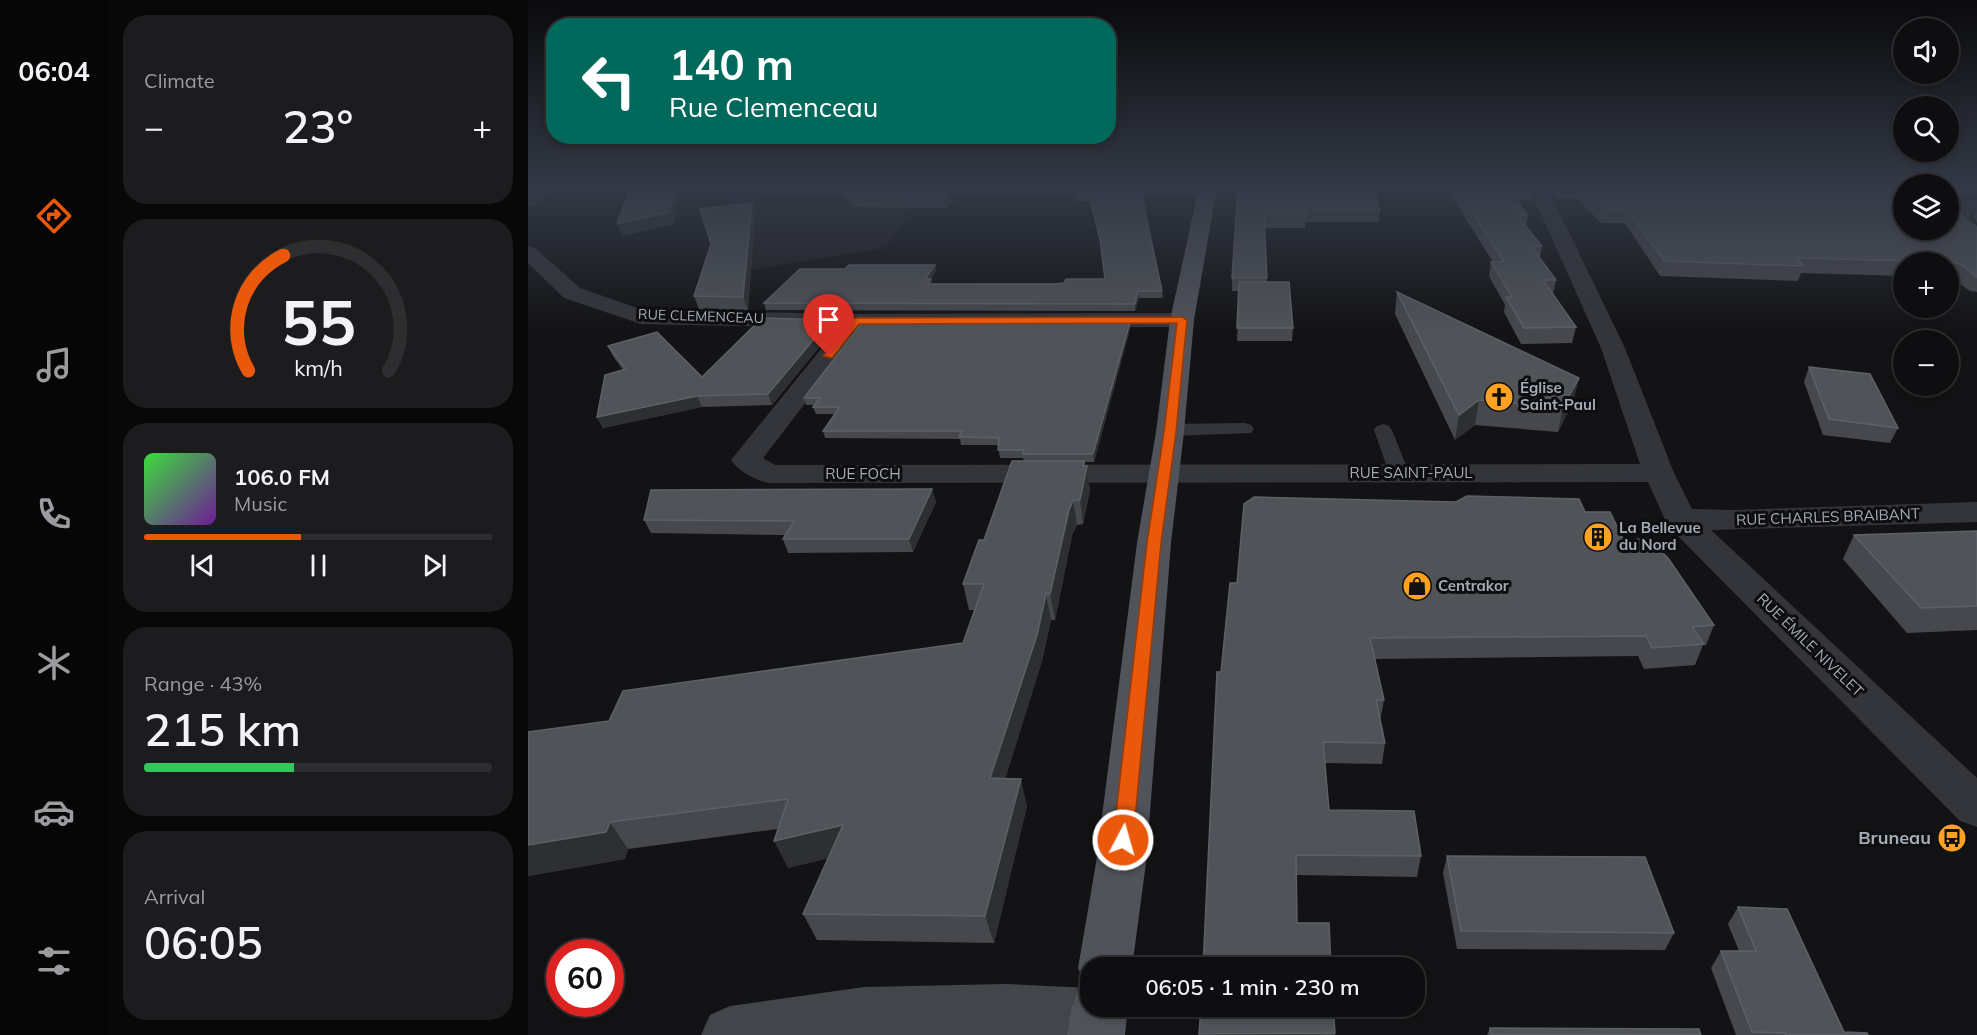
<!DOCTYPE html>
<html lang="en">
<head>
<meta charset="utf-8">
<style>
  :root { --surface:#0e0e10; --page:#1c1c1e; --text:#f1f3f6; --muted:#9b9c9f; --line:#2e2e30; --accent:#ea580c }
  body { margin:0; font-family:Mulish,sans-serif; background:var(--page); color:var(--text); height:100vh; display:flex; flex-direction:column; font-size:22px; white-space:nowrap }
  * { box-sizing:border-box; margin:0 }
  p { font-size:20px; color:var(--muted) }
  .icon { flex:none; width:33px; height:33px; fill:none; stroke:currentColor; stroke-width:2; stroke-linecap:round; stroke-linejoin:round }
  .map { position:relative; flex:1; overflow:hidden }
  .details { display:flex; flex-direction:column; gap:15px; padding:15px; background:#080809; width:420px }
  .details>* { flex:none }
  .hud { position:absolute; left:18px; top:18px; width:570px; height:126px; border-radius:24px; box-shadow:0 3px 9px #0003,0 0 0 2px var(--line); background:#00695c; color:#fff; overflow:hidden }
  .controls { position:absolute; left:1365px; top:18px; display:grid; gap:12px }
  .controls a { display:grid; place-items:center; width:66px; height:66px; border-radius:50%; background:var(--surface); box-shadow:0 3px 9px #0003,0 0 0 2px var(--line); font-size:30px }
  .speed { position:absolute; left:18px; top:939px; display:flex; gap:12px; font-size:30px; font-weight:700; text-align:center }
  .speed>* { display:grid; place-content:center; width:78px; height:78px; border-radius:50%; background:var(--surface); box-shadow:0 3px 9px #0003,0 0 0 2px var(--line); line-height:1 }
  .speed .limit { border:9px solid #d22; background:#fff; color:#111 }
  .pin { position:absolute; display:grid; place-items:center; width:51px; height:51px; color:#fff; margin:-62px -26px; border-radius:50% 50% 50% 0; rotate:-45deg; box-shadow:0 0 6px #0007 }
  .pin .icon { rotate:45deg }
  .me { position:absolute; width:66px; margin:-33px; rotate:6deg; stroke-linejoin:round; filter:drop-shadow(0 0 4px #0008) }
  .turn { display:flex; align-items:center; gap:21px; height:126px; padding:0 24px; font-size:27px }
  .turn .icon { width:78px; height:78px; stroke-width:2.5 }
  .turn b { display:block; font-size:42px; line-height:51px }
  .big { font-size:45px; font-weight:600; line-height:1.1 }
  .details .tile { flex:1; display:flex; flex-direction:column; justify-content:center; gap:9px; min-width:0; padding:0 21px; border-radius:24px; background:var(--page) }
  .details .dial { align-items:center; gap:0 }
  .dial svg { height:156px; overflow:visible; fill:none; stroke:var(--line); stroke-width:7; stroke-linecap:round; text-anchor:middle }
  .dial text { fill:var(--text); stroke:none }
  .song { display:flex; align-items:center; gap:18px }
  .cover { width:72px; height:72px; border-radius:9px; background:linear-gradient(135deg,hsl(120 70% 55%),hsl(280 70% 35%)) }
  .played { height:6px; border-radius:3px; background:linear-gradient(90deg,var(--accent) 45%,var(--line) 45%) }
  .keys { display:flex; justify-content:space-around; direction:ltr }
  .heat { display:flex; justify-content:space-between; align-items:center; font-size:33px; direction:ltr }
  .charge { height:9px; border-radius:4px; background:linear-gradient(90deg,#34c759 43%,var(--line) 0) }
  .trip { position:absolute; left:552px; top:957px; width:345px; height:60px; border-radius:24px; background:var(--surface); box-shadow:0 3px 9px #0003,0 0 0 2px var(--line); font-weight:600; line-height:60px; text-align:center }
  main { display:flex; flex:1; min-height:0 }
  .tab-bar { display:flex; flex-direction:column; width:108px; justify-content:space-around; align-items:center; background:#060606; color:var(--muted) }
  .tab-bar .icon { width:42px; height:42px }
  .tab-bar .current { color:var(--accent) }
  .tab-bar b { font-size:27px; color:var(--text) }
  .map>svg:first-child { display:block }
</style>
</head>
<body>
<main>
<nav class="tab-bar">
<b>06:04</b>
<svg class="icon current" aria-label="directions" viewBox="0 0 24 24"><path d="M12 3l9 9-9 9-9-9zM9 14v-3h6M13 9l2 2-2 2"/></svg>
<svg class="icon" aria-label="music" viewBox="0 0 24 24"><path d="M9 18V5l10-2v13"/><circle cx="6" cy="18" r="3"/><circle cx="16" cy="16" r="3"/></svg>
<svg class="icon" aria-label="phone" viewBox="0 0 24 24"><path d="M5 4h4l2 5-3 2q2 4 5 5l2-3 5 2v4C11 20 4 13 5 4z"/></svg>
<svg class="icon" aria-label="climate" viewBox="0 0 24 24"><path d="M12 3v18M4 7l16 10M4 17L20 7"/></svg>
<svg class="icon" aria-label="car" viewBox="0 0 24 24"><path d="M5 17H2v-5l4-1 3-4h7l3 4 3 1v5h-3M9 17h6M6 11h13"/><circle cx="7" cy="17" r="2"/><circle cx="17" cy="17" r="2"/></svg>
<svg class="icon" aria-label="filters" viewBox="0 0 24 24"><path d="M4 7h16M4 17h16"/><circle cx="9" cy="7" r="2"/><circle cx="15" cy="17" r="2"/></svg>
</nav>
<section class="details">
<div class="tile"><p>Climate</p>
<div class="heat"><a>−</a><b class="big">23°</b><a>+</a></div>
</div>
<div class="tile dial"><svg viewBox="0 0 100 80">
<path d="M14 69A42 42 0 1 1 86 69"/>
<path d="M14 69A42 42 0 0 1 32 10" stroke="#ea580c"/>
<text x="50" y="56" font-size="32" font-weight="700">55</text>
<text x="50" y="72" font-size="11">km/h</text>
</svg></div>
<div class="tile">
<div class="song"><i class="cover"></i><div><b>106.0 FM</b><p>Music</p></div></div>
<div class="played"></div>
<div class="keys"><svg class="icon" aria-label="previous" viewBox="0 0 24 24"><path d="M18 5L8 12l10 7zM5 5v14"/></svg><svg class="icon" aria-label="pause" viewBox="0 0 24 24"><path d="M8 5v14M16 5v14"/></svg><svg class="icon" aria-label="next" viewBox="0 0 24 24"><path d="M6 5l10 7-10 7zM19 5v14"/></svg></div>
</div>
<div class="tile"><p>Range · 43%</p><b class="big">215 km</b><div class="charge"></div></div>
<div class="tile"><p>Arrival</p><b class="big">06:05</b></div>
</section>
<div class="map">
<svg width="1449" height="1035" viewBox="0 0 1449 1035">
  <rect width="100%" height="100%" fill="#131315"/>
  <path fill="#1f1f22" d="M 394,195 L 357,248 L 185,276 L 200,199 Z"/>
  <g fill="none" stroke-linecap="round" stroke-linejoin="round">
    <g fill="#34353a" fill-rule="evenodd">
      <path d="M 717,423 L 723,425 L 726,429 L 723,433 L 642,436 L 636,434 L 633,430 L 636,426 L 642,424 Z"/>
      <path d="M 855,424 L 861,426 L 864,430 L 881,473 L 878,477 L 864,477 L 861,473 L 846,430 L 849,426 Z"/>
    </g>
    <g fill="#34353a" fill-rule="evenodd">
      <path d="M 6,187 L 25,187 L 6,205 L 0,206 L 0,192 Z"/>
      <path d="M 227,187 L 685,187 L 688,191 L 685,195 L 679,196 L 234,195 L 228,194 L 225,190 Z"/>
      <path d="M 1001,187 L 1019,187 L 1097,348 L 1146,473 L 1164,509 L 1207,510 L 1449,502 L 1449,522 L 1183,530 L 1449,778 L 1449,827 L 1432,821 L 1140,526 L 1120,482 L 241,483 C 227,480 211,472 203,460 L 310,328 L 113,324 L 36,298 L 0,263 L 0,246 L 7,248 L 52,288 L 115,310 L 328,314 L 654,313 L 662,315 L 666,320 L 662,325 L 654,327 L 335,328 L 235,458 L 247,465 L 1112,464 L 1073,348 Z"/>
      <path d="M 1449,199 L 1449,209 L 1442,216 L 1449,227 L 1449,242 L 1433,234 L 1423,215 L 1436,201 Z"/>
    </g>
    <path fill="#42454a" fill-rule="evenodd" d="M 477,984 L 562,988 L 562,1006 L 594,1006 L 598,1017 L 591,1035 L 173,1035 L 182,1015 L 202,1006 L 336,987 Z"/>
    <path fill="#50535a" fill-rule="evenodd" d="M 671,187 L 689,187 L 666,320 L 656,432 L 643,543 L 618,863 L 604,968 L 562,968 L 562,1006 L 600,1006 L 597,1035 L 539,1035 L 544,1006 L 552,986 L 557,984 L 550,968 L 568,863 L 609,543 L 628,432 L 642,320 Z"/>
  </g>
  <g fill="#46484d">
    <path d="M 710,187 L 852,210 L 851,222 L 777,222 L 777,228 L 736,228 L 739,282 L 765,328 L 764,341 L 709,341 L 711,291 L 704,291 L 704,278 Z"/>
    <path d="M 925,187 L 1006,187 L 1004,200 L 988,200 L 1000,215 L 998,226 L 1014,246 L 1012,258 L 1028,280 L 1025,294 L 1048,327 L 1044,343 L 993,344 L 976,312 L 977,305 L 961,276 L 963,262 L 965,262 L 924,197 Z"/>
    <path d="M 1020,187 L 1420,187 L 1434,199 L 1429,206 L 1437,221 L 1449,227 L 1449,292 L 1442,291 L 1424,278 L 1420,278 L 1420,262 L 1376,262 L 1376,276 L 1273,273 L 1270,281 L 1132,276 L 1097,223 L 1073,223 L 1050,199 L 1028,199 Z"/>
    <path d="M 314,188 L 427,198 L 419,208 L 325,207 L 317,197 Z"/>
    <path d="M 613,192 L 634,291 L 635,298 L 611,298 L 607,311 L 238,310 L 236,303 L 317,269 L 407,265 L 408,271 L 403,279 L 404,284 L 536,283 L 577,279 L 573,245 L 562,201 L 548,201 L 547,196 Z"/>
    <path d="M 224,203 L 227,214 L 220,310 L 171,309 L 166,296 Z"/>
    <path d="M 1449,208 L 1449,223 L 1445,216 Z"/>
    <path d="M 869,292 L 1051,378 L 1045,402 L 1030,432 L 947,425 L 927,440 L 867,314 Z"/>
    <path d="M 302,320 L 305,330 L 244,405 L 174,407 L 75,428 L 69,417 L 95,370 L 85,356 L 80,346 L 174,377 Z"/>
    <path d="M 602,329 L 566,462 L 557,462 L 562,490 L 555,524 L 549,525 L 544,535 L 527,620 L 523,620 L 514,661 L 477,779 L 499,806 L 466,943 L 289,940 L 275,914 L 300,858 L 260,868 L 250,829 L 100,849 L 97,859 L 0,876 L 0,732 L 81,721 L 435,643 L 447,610 L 441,610 L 435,584 L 496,461 L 495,458 L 472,458 L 470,445 L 433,445 L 432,439 L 297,438 L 295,431 L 306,414 L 288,414 L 285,407 L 286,405 L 278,405 L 276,398 Z"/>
    <path d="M 1281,367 L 1370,428 L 1362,443 L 1295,435 L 1276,382 Z"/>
    <path d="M 404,489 L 408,502 L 385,552 L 260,553 L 255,539 L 258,535 L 123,533 L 116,520 Z"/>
    <path d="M 1057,512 L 1096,541 L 1186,625 L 1178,645 L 1175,645 L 1167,665 L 1116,669 L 1110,656 L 847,659 L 856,700 L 852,721 L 857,743 L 854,764 L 797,763 L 801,810 L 893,856 L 889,877 L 768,875 L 769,923 L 675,968 L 693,672 L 709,583 Z"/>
    <path d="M 1449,531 L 1449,630 L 1379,633 L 1315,559 L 1326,535 Z"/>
    <path d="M 919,856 L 1146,933 L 1137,950 L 929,949 L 915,873 Z"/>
    <path d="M 1210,907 L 1316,1032 L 1340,1035 L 1208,1035 L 1183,968 L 1193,951 L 1211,951 L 1200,924 Z"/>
    <path d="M 962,1028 L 1173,1035 L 959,1035 Z"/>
    <path d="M 807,1033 L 807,1035 L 671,1034 Z"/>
  </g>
  <g fill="#2d2f32">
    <path d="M 148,187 L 154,187 L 146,224 L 94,236 L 89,224 Z"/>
    <path d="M 1440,187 L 1449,187 L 1449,197 L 1434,199 L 1421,215 L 1427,202 Z"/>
    <path d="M 426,188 L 427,198 L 419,208 L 417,198 Z"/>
    <path d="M 224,203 L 227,214 L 220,310 L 215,297 Z"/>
    <path d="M 407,265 L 408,271 L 403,279 L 404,285 L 401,290 L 397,279 Z"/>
    <path d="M 610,291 L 611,298 L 607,311 L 607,304 Z"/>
    <path d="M 302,320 L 305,330 L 244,405 L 240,394 Z"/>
    <path d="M 602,322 L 602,329 L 566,462 L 565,454 Z"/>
    <path d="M 1051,378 L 1045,402 L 1030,432 L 1035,407 Z"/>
    <path d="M 169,396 L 174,407 L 75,428 L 69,417 Z"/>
    <path d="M 951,400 L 947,425 L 927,440 L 931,415 Z"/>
    <path d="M 556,461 L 558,472 L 559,466 L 562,490 L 555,524 L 552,500 L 555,466 Z"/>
    <path d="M 404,489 L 408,502 L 385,552 L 381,539 Z"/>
    <path d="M 545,500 L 549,525 L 544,535 L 527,620 L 522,594 L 541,510 Z"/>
    <path d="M 518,594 L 523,620 L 514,661 L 469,805 L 462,778 Z"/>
    <path d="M 493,779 L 499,806 L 466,943 L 457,916 Z"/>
    <path d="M 82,822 L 100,849 L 97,859 L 0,876 L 0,845 Z"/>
    <path d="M 315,825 L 327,852 L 260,868 L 246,841 Z"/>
  </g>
  <g fill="#505358" stroke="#5d6167" stroke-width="1.5">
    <path d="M 103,187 L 148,187 L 142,212 L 89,224 Z"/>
    <path d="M 710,187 L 846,187 L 852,210 L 777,210 L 778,216 L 736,216 L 739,278 L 704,278 Z"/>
    <path d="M 928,187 L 978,187 L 1000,215 L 989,215 L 1014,246 L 1003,246 L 1028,280 L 1015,280 L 1048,327 L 996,328 L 978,297 L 984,297 L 963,262 L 976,262 Z"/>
    <path d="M 1054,187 L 1376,187 L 1376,230 L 1420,230 L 1420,187 L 1440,187 L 1427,202 L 1437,221 L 1449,227 L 1449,277 L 1431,263 L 1420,262 L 1268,258 L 1276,266 L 1136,261 L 1100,210 L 1076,210 Z"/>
    <path d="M 314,188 L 426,188 L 417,198 L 323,197 Z"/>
    <path d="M 549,192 L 613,192 L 634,291 L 610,291 L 607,304 L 236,303 L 272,269 L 317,269 L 321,265 L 407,265 L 397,279 L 403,279 L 400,284 L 526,284 L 536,283 L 538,279 L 577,279 L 572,239 L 561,196 L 547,196 Z"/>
    <path d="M 224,203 L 215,297 L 166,296 L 183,244 L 172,209 Z"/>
    <path d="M 711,282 L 761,282 L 765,328 L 709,328 Z"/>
    <path d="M 869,292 L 1051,378 L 1035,407 L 951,400 L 931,415 Z"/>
    <path d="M 234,318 L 302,320 L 240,394 L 169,396 L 69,417 L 77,375 L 98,369 L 80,346 L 129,332 L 174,377 Z"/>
    <path d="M 602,322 L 565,454 L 495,454 L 496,450 L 470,450 L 471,438 L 431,437 L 434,431 L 295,431 L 312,407 L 285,407 L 292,398 L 276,398 L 334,323 Z"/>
    <path d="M 1281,367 L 1342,374 L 1370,428 L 1301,419 Z"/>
    <path d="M 484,461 L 556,461 L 555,466 L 559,466 L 552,500 L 545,500 L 541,510 L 522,594 L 518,594 L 509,635 L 462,778 L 493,779 L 457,916 L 275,914 L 315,825 L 246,841 L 260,799 L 82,822 L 78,832 L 0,845 L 0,732 L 81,721 L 95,691 L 435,643 L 456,584 L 435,584 L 451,540 L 456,540 Z"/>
    <path d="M 404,489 L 381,539 L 255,539 L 266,521 L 116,520 L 123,490 Z"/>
    <path d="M 939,496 L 1051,499 L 1057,512 L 1082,512 L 1096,541 L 1120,538 L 1140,558 L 1186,625 L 1164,627 L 1176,644 L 1124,648 L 1118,636 L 842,638 L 856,700 L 848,700 L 857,743 L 795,742 L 801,810 L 886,811 L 893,856 L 768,855 L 769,923 L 801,923 L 803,968 L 675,968 L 689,672 L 693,672 L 702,583 L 709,583 L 716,504 L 726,497 L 928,502 Z"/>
    <path d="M 1449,531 L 1449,606 L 1393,608 L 1326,535 Z"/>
    <path d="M 919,856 L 1117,857 L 1146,933 L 933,931 Z"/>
    <path d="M 1210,907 L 1259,909 L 1316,1032 L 1339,1033 L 1340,1035 L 1258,1035 L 1257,1033 L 1224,1032 L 1193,951 L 1228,951 Z"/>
    <path d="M 673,1006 L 805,1006 L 807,1033 L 671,1034 Z"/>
    <path d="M 962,1028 L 1171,1029 L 1173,1035 L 963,1035 Z"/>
  </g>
  <linearGradient id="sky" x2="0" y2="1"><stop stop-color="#0a0a0c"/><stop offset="0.56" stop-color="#333946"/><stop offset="1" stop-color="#333946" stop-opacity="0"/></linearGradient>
  <rect width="1449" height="332" fill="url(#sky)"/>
  <path fill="#ea580c" stroke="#983908" stroke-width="1.5" d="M 654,317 L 659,320 L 648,432 L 633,543 L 605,840 L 602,847 L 595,849 L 588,847 L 585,840 L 619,543 L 636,432 L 649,323 L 331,324 L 304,358 L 295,356 L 325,319 L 328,318 Z"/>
  <defs>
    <g id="church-disc" transform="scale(1.5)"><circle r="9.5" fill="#ffa121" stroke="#0e0e10"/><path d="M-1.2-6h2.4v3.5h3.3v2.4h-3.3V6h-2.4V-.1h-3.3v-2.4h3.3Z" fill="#111"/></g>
    <g id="building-disc" transform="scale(1.5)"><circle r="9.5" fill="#ffa121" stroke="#0e0e10"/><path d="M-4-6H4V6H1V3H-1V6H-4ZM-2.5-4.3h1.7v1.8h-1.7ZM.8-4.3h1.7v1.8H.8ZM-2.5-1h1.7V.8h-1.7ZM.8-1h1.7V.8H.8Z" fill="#111"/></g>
    <g id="shop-disc" transform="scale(1.5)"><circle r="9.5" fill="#ffa121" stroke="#0e0e10"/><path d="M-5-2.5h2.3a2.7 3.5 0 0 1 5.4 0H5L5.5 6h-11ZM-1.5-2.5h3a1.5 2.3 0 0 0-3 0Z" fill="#111"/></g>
    <g id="bus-disc" transform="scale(1.5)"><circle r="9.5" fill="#ffa121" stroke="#0e0e10"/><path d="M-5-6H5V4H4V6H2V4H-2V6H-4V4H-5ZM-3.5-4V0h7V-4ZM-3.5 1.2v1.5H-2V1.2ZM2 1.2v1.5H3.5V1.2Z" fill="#111"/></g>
  </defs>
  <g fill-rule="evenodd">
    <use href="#church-disc" x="971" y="397"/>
    <use href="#building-disc" x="1070" y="537"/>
    <use href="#shop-disc" x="889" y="586"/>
    <use href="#bus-disc" x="1424" y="838"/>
  </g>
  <g text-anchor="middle" stroke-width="6" stroke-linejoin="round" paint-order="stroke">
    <g font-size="14" fill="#a4abb7" stroke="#0e0e10">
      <text transform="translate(173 316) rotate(2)" y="5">RUE CLEMENCEAU</text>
    </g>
    <g font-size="15" font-weight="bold" fill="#a4abb7" stroke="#0e0e10" text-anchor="start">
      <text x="992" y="393">Église<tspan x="992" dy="17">Saint-Paul</tspan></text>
      <text x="1091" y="533">La Bellevue<tspan x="1091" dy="17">du Nord</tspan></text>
      <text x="910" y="591">Centrakor</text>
    </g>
    <g font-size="15" fill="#a4abb7" stroke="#0e0e10">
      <text x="883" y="478">RUE SAINT-PAUL</text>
      <text x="335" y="479">RUE FOCH</text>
      <text transform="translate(1300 517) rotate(-2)" y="5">RUE CHARLES BRAIBANT</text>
      <text transform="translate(1282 645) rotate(44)" y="5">RUE ÉMILE NIVELET</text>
    </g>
    <g font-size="18" font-weight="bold" fill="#a4abb7" stroke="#0e0e10" text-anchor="end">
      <text x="1403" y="844">Bruneau</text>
    </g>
  </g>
</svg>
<div class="controls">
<a><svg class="icon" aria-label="sound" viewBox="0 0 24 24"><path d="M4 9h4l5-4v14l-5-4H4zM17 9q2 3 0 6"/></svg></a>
<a><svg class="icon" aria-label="search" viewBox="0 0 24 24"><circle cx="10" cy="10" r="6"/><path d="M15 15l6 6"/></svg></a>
<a><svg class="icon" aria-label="layers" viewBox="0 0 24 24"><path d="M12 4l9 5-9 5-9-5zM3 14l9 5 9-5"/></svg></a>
<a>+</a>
<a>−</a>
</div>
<div class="speed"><div class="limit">60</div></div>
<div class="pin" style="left:301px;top:356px;background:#d93025"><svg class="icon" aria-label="arrive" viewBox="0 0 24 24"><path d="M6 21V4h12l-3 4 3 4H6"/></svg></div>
<svg class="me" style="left:595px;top:840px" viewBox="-20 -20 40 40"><circle r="17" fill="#ea580c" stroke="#fff" stroke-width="3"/><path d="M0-11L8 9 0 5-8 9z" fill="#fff"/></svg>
<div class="trip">06:05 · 1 min · 230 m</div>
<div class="hud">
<div class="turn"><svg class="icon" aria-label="left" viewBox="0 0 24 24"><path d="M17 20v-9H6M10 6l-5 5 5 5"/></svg><div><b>140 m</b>Rue Clemenceau</div></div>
</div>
</div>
</main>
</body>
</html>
